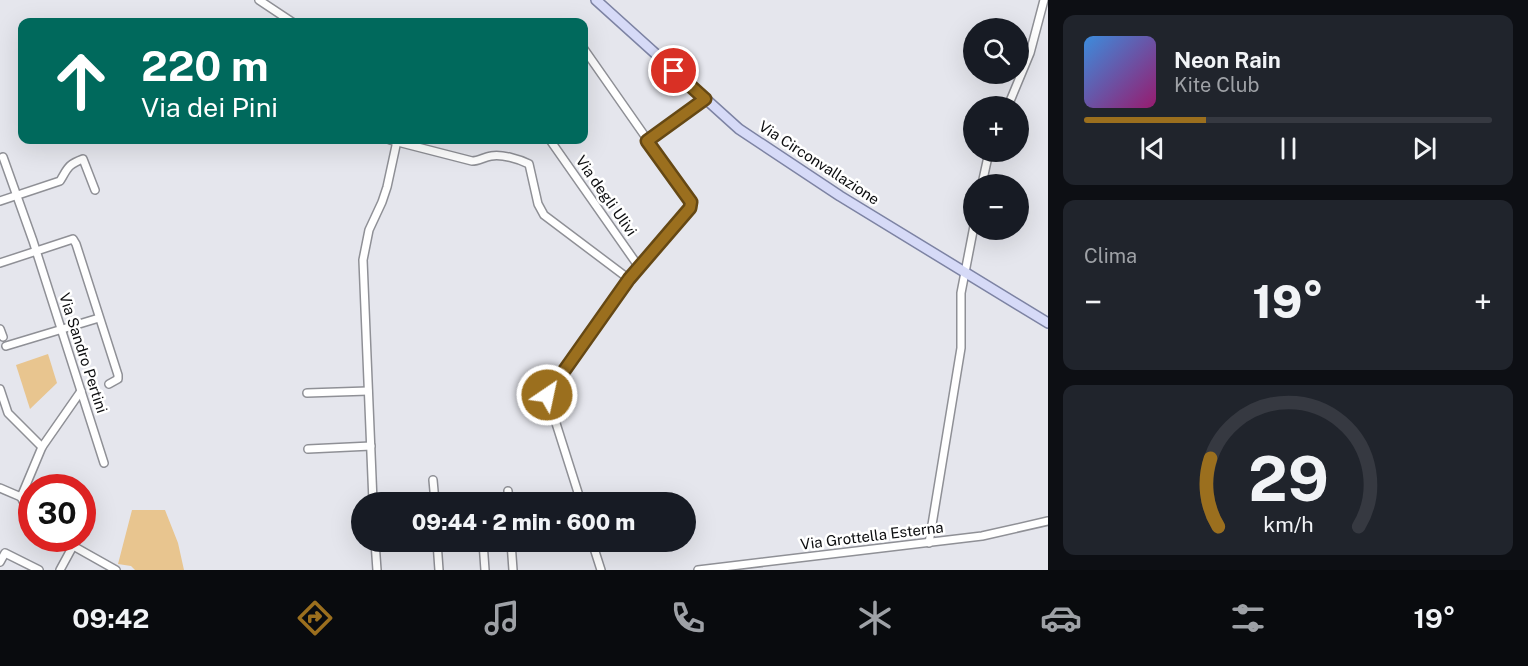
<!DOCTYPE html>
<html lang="it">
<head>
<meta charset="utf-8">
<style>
  :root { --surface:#171b24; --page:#20242c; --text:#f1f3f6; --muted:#9ea1a6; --line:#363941; --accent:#9b6f1e }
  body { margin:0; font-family:"Public Sans",sans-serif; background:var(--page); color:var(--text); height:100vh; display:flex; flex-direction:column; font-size:22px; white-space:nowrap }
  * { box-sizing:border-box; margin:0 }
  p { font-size:20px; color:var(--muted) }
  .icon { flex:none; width:33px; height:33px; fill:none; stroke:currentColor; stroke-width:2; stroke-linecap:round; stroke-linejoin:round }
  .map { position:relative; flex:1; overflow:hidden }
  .side { display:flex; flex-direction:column; gap:15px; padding:15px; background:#0d0f14; width:480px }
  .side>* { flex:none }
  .top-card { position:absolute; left:18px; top:18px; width:570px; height:126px; border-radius:12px; box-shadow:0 6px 24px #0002; background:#00695c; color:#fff; overflow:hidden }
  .buttons { position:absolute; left:963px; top:18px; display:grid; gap:12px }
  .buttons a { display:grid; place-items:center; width:66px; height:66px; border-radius:50%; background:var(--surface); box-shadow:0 6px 24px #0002; font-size:30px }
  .speed { position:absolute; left:18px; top:474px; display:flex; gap:12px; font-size:30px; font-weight:700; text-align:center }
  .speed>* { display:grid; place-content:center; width:78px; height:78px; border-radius:50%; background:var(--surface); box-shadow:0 6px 24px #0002; line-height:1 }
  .speed .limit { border:9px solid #d22; background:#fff; color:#111 }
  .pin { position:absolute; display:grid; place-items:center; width:51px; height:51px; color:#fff; margin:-26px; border:3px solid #fff; border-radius:50%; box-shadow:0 2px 6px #0007 }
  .me { position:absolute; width:66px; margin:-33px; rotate:34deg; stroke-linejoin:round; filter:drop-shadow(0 0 4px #0008) }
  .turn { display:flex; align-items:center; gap:21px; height:126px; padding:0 24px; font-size:27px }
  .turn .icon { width:78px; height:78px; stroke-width:2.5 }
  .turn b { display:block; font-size:42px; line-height:51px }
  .big { font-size:45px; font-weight:800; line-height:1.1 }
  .side .card { flex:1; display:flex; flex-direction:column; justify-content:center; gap:9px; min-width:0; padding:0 21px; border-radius:12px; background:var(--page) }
  .side .dial { align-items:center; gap:0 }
  .dial svg { height:156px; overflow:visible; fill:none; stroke:var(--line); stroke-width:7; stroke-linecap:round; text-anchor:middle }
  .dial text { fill:var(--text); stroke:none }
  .song { display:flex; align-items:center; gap:18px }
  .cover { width:72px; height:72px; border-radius:9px; background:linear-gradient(135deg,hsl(210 70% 55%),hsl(320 70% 35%)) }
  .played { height:6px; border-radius:3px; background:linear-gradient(90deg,var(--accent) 30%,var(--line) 30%) }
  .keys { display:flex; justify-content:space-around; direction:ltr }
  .heat { display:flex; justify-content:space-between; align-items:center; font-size:33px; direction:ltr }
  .trip { position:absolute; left:351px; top:492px; width:345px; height:60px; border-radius:30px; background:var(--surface); box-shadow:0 6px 24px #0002; font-weight:800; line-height:60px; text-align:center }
  .tab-bar { display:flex; height:96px; justify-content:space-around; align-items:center; background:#090b0e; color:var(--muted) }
  .tab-bar .icon { width:42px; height:42px }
  .tab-bar .current { color:var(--accent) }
  .tab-bar b { font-size:27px; color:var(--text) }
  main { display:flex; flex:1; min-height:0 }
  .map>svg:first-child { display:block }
</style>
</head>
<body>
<main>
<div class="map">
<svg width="1048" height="570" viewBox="0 0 1048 570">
  <rect width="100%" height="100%" fill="#e5e6ed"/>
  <g fill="#e8c58f">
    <path d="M 48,354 L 57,383 L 30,409 L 16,365 Z"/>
    <path d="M 132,510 L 165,510 L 178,543 L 184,570 L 135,570 L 131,566 L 118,564 Z"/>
  </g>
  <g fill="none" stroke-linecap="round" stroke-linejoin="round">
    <g stroke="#8f9096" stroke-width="10">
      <g id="minor">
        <path d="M 259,0 L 292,22"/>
        <path d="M 1008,106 L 1030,53 L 1044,0"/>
        <path d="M 390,140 L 472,161 C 479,161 484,157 491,156 C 502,154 519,159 529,164 L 538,204 L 544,215 L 629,279"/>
        <path d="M 550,140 L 639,267"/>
        <path d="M 647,141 L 705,99"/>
        <path d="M 3,157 L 33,241 L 104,463"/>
        <path d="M 982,184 L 989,152"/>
        <path d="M 0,201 L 60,181 C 68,168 67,165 83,159 L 95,190"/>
        <path d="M 0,263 L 73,239 L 76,244 L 118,375 L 118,379 L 109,384"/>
        <path d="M 0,329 L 3,337"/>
        <path d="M 6,346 L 99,318"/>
        <path d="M 0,389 L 8,413 L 42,447"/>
        <path d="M 307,393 L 368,391"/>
        <path d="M 308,449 L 371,446"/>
        <path d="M 433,480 L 435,502"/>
        <path d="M 0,488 L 21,497"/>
        <path d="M 508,491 L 509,502"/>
        <path d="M 373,502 L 363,260 L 369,230 L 382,202 L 387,187 L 397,141"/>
        <path d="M 581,502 L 547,395 L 629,279 L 690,208 L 691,202 L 584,49"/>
        <path d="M 32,519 L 21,497 L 42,447 L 81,391"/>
        <path d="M 59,538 L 116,570"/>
        <path d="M 375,542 L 377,570"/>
        <path d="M 437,542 L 439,570"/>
        <path d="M 483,542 L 485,570"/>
        <path d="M 511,542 L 513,570"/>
        <path d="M 592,542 L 601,570"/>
        <path d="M 929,543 L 961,348 L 961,293 L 974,226"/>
        <path d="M 0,562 L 5,553 L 39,570"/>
        <path d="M 60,570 L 73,546"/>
        <path d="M 698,570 L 982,536 L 1048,521"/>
      </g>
    </g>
    <g stroke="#7d83a3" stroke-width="12">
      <path id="major" d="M 596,0 L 739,129 L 840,196 L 1048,323"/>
    </g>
    <use href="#minor" stroke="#fff" stroke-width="7"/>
    <use href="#major" stroke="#d6daf7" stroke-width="9"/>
  </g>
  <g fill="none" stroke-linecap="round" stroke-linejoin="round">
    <g stroke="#654814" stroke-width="15">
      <path id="route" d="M 547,395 L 629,279 L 690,208 L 691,202 L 647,141 L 705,99 L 674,71"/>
    </g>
    <use href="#route" stroke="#9b6f1e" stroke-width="10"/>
  </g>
  <g text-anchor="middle" stroke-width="5" stroke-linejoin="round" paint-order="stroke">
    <g font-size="15" fill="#0c0d0f" stroke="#fff">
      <text transform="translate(819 163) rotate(33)" y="5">Via Circonvallazione</text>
      <text transform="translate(606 196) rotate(55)" y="5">Via degli Ulivi</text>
      <text transform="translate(83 353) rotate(72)" y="5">Via Sandro Pertini</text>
      <text transform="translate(872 536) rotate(-7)" y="5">Via Grottella Esterna</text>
    </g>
  </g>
</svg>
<div class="buttons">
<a><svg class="icon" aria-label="search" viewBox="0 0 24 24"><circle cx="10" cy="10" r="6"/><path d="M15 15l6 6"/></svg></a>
<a>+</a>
<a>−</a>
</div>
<div class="speed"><div class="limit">30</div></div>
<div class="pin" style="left:674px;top:71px;background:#d93025"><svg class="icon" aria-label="arrive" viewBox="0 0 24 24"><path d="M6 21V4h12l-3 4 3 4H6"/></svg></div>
<svg class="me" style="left:547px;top:395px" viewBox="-20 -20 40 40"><circle r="17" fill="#9b6f1e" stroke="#fff" stroke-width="3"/><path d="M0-11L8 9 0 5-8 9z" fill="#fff"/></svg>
<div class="trip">09:44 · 2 min · 600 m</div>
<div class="top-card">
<div class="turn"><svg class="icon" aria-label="ahead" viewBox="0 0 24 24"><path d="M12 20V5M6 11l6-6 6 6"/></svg><div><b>220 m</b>Via dei Pini</div></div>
</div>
</div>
<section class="side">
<div class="card">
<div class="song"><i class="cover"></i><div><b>Neon Rain</b><p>Kite Club</p></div></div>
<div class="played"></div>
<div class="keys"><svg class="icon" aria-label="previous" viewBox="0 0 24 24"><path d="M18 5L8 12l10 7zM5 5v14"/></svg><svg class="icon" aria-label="pause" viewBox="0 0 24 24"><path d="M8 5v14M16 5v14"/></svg><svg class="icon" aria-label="next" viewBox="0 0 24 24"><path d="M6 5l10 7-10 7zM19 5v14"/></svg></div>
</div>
<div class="card"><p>Clima</p>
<div class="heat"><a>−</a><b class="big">19°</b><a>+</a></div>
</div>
<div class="card dial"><svg viewBox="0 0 100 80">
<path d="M14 69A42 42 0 1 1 86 69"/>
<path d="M14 69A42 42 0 0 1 10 34" stroke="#9b6f1e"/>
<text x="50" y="56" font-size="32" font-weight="700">29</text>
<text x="50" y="72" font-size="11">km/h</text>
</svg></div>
</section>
</main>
<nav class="tab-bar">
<b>09:42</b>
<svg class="icon current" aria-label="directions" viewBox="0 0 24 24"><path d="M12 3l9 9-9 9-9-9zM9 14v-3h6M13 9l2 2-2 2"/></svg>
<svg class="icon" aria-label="music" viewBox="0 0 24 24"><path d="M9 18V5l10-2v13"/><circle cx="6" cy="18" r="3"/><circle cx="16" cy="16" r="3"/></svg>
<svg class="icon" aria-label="phone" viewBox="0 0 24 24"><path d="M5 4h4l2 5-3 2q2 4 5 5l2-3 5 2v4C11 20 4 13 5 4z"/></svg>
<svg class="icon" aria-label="climate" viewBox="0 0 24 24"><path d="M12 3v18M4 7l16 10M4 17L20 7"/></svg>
<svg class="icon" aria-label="car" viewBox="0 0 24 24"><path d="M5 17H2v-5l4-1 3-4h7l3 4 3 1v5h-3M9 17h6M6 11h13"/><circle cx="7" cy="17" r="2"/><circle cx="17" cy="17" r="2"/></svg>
<svg class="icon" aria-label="filters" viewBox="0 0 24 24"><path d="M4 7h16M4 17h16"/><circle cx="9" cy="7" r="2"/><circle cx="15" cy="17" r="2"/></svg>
<b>19°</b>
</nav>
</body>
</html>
